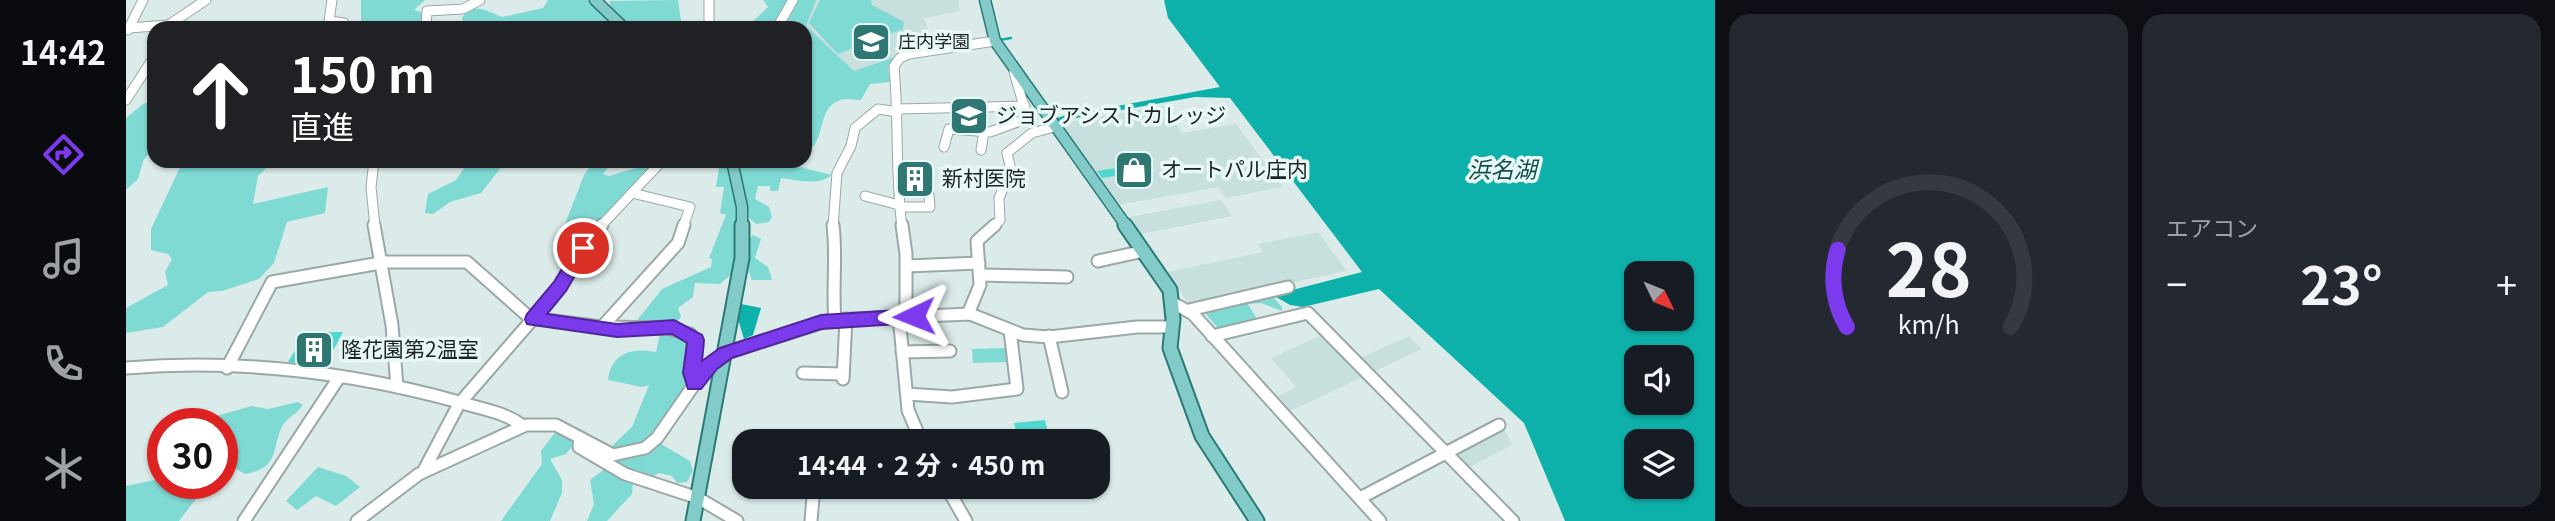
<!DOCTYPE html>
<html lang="ja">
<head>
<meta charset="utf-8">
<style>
  :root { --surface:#171b24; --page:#242831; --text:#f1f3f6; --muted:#9ea1a6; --line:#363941; --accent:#7c3aed }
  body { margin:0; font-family:Georgia,"Noto Sans JP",serif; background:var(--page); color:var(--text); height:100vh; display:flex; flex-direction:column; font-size:26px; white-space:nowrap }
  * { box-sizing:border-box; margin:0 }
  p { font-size:23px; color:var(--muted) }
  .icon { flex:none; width:38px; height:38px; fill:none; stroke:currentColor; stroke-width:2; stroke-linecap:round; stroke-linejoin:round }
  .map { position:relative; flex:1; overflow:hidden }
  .drawer { display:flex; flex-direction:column; gap:14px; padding:14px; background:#0d0f14; width:840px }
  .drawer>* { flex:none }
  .hud { position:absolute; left:21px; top:21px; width:665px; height:147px; border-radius:21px; box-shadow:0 2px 5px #0004; background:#202124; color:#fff; overflow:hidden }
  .needle { width:46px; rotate:133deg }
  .controls { position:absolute; left:1498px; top:261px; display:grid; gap:14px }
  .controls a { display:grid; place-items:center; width:70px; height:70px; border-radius:14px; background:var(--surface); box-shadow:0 2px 5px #0004; font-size:35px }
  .speed { position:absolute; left:21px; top:408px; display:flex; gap:14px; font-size:35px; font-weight:700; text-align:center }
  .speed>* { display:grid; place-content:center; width:91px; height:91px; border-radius:50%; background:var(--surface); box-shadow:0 2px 5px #0004; line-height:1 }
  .speed .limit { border:10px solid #d22; background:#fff; color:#111 }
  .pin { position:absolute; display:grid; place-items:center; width:60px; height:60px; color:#fff; margin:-30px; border:4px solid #fff; border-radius:50%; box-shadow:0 2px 7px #0007 }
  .me { position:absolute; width:77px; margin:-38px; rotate:268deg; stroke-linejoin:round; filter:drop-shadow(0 0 5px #0008) }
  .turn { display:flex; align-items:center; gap:24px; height:147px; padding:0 28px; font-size:32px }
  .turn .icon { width:91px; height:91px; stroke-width:2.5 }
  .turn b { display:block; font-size:49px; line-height:60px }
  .big { font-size:52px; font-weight:700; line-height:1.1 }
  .drawer .tile { flex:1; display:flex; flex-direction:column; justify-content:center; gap:10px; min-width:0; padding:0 24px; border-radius:21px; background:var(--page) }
  .drawer .dial { align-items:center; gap:0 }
  .dial svg { height:182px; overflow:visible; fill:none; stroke:var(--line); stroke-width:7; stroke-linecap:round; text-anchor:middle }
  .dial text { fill:var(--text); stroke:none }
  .heat { display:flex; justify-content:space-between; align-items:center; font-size:38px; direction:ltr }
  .drawer .tiles { flex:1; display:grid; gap:14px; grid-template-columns:repeat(2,1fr) }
  .trip { position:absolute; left:606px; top:429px; width:378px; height:70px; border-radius:21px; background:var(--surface); box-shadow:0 2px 5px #0004; font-weight:700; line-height:70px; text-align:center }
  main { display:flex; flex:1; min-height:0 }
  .tabs { display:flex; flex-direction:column; width:126px; justify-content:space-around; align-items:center; background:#090b0e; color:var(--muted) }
  .tabs .icon { width:49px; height:49px }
  .tabs .active { color:var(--accent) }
  .tabs b { font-size:32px; color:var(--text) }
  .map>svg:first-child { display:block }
</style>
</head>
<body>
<main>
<nav class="tabs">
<b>14:42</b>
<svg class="icon active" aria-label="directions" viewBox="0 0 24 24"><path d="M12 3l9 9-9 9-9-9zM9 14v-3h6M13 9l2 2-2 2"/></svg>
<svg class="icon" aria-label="music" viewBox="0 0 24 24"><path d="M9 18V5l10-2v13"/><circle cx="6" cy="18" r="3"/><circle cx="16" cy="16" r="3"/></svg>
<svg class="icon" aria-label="phone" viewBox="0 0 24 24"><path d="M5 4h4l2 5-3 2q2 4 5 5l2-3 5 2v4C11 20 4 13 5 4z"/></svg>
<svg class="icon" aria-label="climate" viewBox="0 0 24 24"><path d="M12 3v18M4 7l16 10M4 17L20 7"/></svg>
</nav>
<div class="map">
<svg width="1589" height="521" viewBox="0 0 1589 521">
  <rect width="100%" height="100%" fill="#dbebe9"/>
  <g fill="#c7dfdd">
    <path d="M 671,0 L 832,0 L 834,11 L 798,18 L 808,47 L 780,52 L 769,57 L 763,71 L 733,78 L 679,28 Z"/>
    <path d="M 1038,106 L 1056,133 L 1110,124 L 1157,187 L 1100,198 L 1092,187 L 992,205 L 935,123 Z"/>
    <path d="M 1095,200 L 1106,216 L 1015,234 L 1004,217 Z"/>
    <path d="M 1192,232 L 1221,271 L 1063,304 L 1041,272 L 1137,252 L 1132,244 Z"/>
    <path d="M 1201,333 L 1241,375 L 1162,412 L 1149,398 L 1170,387 L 1145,358 Z"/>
    <path d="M 1283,336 L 1296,349 L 1245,373 L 1232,359 Z"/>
    <path d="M 1377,426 L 1386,445 L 1340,469 L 1325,454 Z"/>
  </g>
  <g fill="#80dad4">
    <path d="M 235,0 L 299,0 L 288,10 L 298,13 L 298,28 L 235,28 Z"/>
    <path d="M 422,0 L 462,0 L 492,28 L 338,28 L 336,18 C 346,0 364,12 376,17 L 417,8 Z"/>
    <path d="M 552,0 L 556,28 L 504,28 L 487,11 L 483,1 Z"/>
    <path d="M 637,0 L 663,0 L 647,28 L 620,28 L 642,7 Z"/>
    <path d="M 672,0 L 690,0 L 680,26 L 728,71 L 769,57 L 762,67 L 764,82 L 744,84 L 735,100 C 728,100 719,97 712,101 C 690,110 701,142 679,153 L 679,79 L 682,76 L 679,72 L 679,28 L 658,28 Z"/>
    <path d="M 694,0 L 745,0 L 746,5 L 778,22 L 777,29 L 712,54 L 683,23 Z"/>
    <path d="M 28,99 L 28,147 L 17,161 L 12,179 L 0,190 L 0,118 L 17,104 Z"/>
    <path d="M 57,161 L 148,161 L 132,176 L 127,204 L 202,187 L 199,213 L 161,222 L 148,263 L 133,279 L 96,291 L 82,292 L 37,327 L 0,333 L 0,308 L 42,285 L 39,272 L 46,259 L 42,254 L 25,250 L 25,229 Z"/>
    <path d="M 343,161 L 380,161 L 355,193 L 324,202 L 307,214 L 299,213 L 302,194 L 330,180 Z"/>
    <path d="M 468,161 L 487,161 L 477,174 L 483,176 L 533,161 L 472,225 C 462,233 453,237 441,230 L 439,224 L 458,175 Z"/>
    <path d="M 581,161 L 601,161 C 612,197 615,236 607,273 L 594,284 L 569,283 L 567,297 L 552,308 L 555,317 L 551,322 L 509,323 L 536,289 L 585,267 L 586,259 L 583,258 L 600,215 L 594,213 L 598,187 L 590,187 L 593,168 Z"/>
    <path d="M 612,161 L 672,161 L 674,167 L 706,175 C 693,186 670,180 655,178 L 652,191 L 644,191 L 644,186 L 632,186 L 629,199 L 643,207 L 646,217 L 643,222 L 630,224 L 623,218 Z"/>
    <path d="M 627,235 L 635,239 L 629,258 L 642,267 L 646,280 L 626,280 L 621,266 L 623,239 Z"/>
    <path d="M 1145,295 L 1156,307 L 1156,311 L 1135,303 L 1122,304 L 1134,324 L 1095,332 L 1080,314 L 1075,313 Z"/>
    <path d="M 535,329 L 564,338 C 578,363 541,424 521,440 C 512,446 495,450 484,448 L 506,427 L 523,385 L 516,387 L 482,380 C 485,353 506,347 530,352 Z"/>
    <path d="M 883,348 L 885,362 L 847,363 L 846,349 Z"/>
    <path d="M 172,402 L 177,405 C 172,413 162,417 157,425 C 145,445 156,468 119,474 L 105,466 L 96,469 L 96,424 L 77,423 L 90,416 L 126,406 L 142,409 Z"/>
    <path d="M 430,431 L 443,437 L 447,445 L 440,454 L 424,459 L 436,480 L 436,493 L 424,521 L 375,521 L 416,464 L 415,451 Z"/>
    <path d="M 535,444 L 564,461 L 567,471 L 561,482 L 551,483 L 546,476 L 533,473 L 524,478 L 507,474 L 488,463 Z"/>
    <path d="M 192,467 L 220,476 L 234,487 L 210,506 L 190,496 L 171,510 L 160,501 Z"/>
    <path d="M 480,468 L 507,481 L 506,494 L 481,521 L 461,521 L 468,504 L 464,480 Z"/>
    <path d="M 37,473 L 37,483 L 82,483 L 53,521 L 0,521 L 0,486 L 29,480 Z"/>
  </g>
  <g fill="#0eb1aa" fill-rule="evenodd">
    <path d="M 1038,0 L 1589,0 L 1589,521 L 1439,521 L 1398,423 L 1253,289 L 1177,307 L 1164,305 L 1147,295 L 1236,272 L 1104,98 L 1069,97 L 933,121 L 931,118 L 937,116 L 1094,87 L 1042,18 ZM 1510,273 L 1556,273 L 1556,318 L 1510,318 ZM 1510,357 L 1556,357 L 1556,402 L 1510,402 ZM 1510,441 L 1556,441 L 1556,486 L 1510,486 Z"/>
    <path d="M 615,304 L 635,308 L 627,335 L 618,339 L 612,319 Z"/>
  </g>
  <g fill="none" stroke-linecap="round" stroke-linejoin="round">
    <path stroke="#0eb1aa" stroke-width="2.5" d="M 873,40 L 885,38"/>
  </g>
  <g fill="#50d8d0">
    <path d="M 1017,158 L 1028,177 L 992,182 L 988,176 L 976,178 L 971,171 L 990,168 L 988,164 Z"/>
    <path d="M 782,171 L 796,171 L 796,188 L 781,188 Z"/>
    <path d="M 180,332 L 217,332 L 199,366 L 162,362 Z"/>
    <path d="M 919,420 L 924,441 L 892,441 L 888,423 Z"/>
  </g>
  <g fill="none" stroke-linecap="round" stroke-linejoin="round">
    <g stroke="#9aa9a8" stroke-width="11">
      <g id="minor-far1">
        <path d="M 206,0 L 203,21 L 218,23 L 220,28"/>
        <path d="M 583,0 L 583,28"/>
        <path d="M 3,28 L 42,25"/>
        <path d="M 38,28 L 80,0"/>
        <path d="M 300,28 L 301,11 L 337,9 L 354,0"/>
        <path d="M 651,28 L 667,0"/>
        <path d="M 2,30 L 17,0"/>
        <path d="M 28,40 L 28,44"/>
        <path d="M 888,72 L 899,110"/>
        <path d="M 0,100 L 28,57"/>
        <path d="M 772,109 L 899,106"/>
        <path d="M 818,147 L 823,129 L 864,132 L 897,120"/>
        <path d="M 855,150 L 858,132"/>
        <path d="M 248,161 L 245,187 L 249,227"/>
        <path d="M 506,193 L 564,207 L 557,227"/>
        <path d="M 739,196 L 773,205"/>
        <path d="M 773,207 L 804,207 L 803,195"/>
        <path d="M 474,227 L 536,161"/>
        <path d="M 707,227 L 711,173 L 725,146 L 729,128 L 752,109 L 772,112"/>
        <path d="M 776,227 C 769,173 773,120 768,66 L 774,58 L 783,54 L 869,41"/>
        <path d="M 867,227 L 874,220 L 873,198 L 885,170 L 881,153 L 906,133 L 932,126"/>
      </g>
    </g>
    <g stroke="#9aa9a8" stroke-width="15">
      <g id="minor">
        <path d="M 248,225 L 266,325 L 271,387"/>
        <path d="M 707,225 C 711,257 706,288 709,320"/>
        <path d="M 776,225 L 780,254 L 780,316"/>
        <path d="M 972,261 L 1018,251"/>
        <path d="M 781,266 L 853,263"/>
        <path d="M 854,275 L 941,277"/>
        <path d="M 1047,303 L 1067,314 L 1254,521"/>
        <path d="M 1063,310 L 1162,287"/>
        <path d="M 842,314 L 854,285 L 851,241 L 869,225"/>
        <path d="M 773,316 L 782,410 L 795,441"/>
        <path d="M 476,327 L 541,328 L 564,334 L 571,346 L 567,372 L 569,383"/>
        <path d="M 923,336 L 936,392"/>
        <path d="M 1086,336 L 1182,313 L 1387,521"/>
        <path d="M 776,352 L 824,351"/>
        <path d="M 0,368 C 111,359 225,372 333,402 C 355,409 379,412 397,426"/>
        <path d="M 101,368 L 146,282 L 260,262 L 341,262 L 404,318 L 476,327 L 552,243 L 558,225"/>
        <path d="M 677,373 L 717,374"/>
        <path d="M 717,379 L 720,319"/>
        <path d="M 781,394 L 826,397 L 891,389 L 884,330"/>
        <path d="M 454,438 L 453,447 L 499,474 L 572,498 L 611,521"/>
        <path d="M 297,472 L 333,404 L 425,298 L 476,225"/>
        <path d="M 820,486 L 840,521"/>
        <path d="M 1234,498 L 1373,425"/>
        <path d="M 118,521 L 212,379"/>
        <path d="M 231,521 L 293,474 L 400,425 L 430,425 L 487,455 L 519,448 L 531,438 L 579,369 L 600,353 L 704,320 L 844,314 L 897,335 L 923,337 L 1011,327 L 1046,327"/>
        <path d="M 685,521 L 687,497"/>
      </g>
    </g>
    <g stroke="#2a7a76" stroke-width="13">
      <g id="major-far1">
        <path d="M 469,0 L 498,28"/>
        <path d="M 859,0 L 869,41 L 1001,227"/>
        <path d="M 606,161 L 616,207 L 616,227"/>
      </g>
    </g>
    <g stroke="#2a7a76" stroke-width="17">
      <g id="major">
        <path d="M 999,225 L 1044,290 L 1047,319 L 1044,348 L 1076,436 L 1131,521"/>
        <path d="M 567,521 L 616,258 L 616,225"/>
      </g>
    </g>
    <use href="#minor-far1" stroke="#fff" stroke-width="9"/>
    <use href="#minor" stroke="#fff" stroke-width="11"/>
    <use href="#major-far1" stroke="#83cbc8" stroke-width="10"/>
    <use href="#major" stroke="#83cbc8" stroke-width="13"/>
  </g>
  <path fill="#7c3aed" stroke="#51269a" stroke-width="2" d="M 457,242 L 465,248 L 440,291 L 421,314 L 491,324 L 548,320 L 576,335 L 578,340 L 576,361 L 594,348 L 695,315 L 788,309 L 796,316 L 788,323 L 695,329 L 606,358 L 591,369 L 575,389 L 562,389 L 557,373 L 561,343 L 546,334 L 491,337 L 401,324 L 399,319 L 401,314 L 428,282 L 451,244 Z"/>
  <defs>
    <g id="school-square" transform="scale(2.0125)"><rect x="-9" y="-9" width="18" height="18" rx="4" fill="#2f7773" stroke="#e8f8f7"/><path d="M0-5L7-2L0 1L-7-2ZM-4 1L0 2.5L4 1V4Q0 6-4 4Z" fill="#fff"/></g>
    <g id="university-square" transform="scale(2.0125)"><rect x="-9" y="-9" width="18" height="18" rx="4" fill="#2f7773" stroke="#e8f8f7"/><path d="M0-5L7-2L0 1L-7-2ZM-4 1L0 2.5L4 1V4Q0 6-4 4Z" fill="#fff"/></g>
    <g id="shop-square" transform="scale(2.0125)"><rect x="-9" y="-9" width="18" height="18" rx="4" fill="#2f7773" stroke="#e8f8f7"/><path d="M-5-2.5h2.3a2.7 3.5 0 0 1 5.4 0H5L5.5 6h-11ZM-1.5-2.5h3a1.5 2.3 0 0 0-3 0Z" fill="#fff"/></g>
    <g id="building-square" transform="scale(2.0125)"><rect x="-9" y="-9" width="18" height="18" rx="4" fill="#2f7773" stroke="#e8f8f7"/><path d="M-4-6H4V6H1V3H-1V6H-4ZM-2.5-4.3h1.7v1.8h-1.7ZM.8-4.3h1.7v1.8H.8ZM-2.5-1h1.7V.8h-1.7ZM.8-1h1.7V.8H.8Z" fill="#fff"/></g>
  </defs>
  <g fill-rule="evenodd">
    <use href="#school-square" x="745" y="42"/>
    <use href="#university-square" x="843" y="116"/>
    <use href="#shop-square" x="1008" y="170"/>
    <use href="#building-square" x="789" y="179"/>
    <use href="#building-square" x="188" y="350"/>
  </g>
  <g text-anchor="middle" stroke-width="7" stroke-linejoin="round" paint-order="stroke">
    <g font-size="18" fill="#1d2323" stroke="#e8f8f7" text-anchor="start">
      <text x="772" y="48">庄内学園</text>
    </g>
    <g font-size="21" fill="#1d2323" stroke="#e8f8f7" text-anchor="start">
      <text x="870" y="123">ジョブアシストカレッジ</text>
      <text x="1035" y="177">オートパル庄内</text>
      <text x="816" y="186">新村医院</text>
      <text x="215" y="357">隆花園第2温室</text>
    </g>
    <g font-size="23" font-style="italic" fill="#144f4c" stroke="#e8f8f7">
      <text x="1376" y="178">浜名湖</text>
    </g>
  </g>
</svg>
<div class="controls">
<a><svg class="needle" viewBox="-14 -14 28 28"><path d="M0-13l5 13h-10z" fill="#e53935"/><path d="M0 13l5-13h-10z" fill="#9ea1a6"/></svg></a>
<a><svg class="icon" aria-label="sound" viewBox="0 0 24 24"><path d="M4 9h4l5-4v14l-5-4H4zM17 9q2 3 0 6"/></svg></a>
<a><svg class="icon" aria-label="layers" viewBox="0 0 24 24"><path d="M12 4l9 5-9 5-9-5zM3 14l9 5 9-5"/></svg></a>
</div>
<div class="speed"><div class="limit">30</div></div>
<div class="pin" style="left:457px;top:248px;background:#d93025"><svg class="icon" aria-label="arrive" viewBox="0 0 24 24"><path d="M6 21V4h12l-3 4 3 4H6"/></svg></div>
<svg class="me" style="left:788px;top:316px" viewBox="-20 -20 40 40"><path d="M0-17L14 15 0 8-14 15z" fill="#7c3aed" stroke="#fff" stroke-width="4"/></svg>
<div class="trip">14:44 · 2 分 · 450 m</div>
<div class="hud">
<div class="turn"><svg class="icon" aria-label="ahead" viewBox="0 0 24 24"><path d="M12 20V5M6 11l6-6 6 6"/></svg><div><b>150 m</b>直進</div></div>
</div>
</div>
<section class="drawer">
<div class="tiles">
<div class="tile dial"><svg viewBox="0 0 100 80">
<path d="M14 69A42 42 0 1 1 86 69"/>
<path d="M14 69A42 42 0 0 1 10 35" stroke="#7c3aed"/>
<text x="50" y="56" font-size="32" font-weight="700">28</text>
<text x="50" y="72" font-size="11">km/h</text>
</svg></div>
<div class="tile"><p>エアコン</p>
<div class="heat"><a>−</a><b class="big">23°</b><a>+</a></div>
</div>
</div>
</section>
</main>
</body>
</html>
